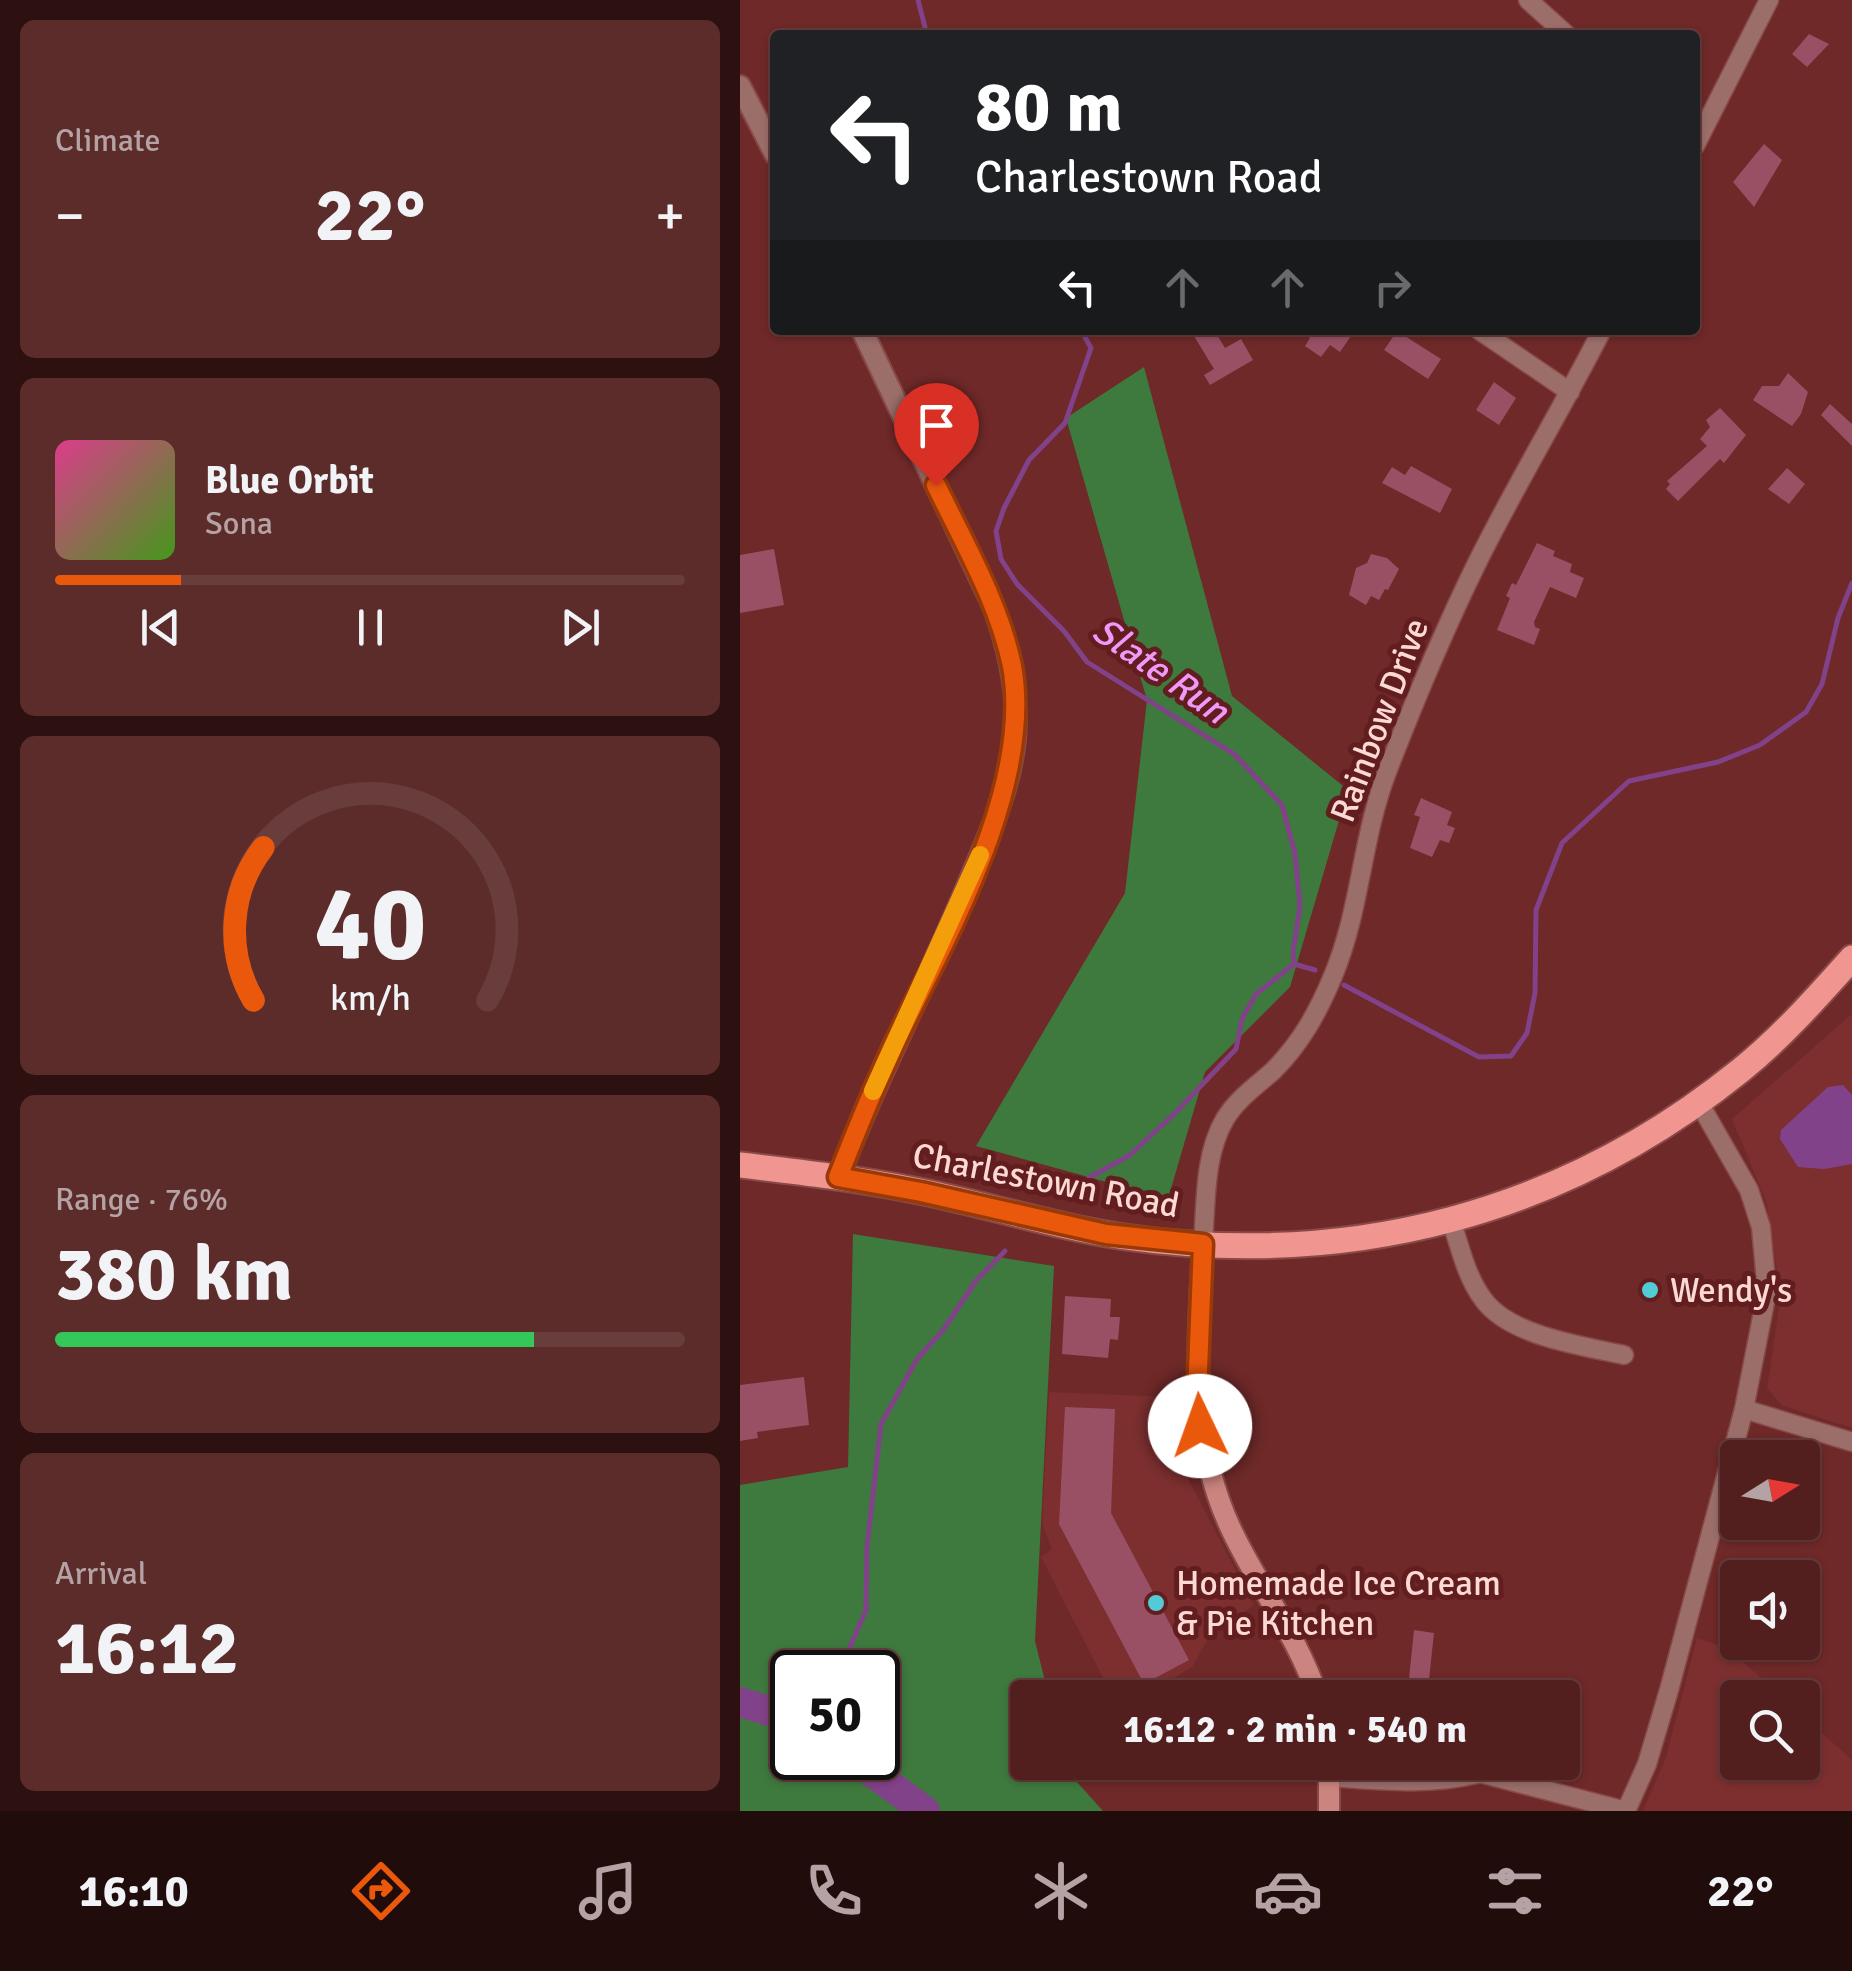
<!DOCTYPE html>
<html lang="en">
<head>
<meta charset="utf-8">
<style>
  :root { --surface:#521f1e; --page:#5c2c2b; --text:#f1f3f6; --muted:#b5a2a4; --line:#683d3c; --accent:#ea580c }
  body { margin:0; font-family:Signika,sans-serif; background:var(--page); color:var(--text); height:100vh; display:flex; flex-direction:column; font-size:38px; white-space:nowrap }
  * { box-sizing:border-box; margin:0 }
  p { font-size:32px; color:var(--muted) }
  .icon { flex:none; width:55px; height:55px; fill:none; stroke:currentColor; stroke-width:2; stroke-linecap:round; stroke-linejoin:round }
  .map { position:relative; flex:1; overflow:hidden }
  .details { display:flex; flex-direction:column; gap:20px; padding:20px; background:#2d1110; width:740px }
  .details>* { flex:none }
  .top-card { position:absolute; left:30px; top:30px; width:930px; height:305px; border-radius:10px; box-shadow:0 2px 8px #0004,0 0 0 2px var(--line); background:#202124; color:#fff; overflow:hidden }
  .needle { width:65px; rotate:79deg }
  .fabs { position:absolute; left:980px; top:1440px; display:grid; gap:20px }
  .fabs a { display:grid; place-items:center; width:100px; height:100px; border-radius:10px; background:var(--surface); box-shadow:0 2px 8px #0004,0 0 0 2px var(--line); font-size:50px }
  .speed { position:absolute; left:30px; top:1650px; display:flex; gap:20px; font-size:50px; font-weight:700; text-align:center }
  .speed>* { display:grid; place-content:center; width:130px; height:130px; border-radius:50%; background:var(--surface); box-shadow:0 2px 8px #0004,0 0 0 2px var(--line); line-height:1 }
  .speed .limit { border:5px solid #111; border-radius:15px; background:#fff; color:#111 }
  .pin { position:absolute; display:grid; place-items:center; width:85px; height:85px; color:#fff; margin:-102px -42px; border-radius:50% 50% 50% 0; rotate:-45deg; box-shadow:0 0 10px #0007 }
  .pin .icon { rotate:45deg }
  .me { position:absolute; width:110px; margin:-55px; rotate:357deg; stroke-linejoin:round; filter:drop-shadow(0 0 8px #0008) }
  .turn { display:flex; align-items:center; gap:35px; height:210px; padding:0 40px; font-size:45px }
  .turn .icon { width:130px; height:130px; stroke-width:2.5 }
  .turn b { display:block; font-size:70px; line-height:85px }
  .lanes { display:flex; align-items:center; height:95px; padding:0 40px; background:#0003; justify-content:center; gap:50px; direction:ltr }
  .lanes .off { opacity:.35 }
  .big { font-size:75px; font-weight:700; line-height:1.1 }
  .details .tile { flex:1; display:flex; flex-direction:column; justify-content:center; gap:15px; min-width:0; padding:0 35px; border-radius:15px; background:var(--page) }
  .details .dial { align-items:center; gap:0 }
  .dial svg { height:260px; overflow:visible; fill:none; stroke:var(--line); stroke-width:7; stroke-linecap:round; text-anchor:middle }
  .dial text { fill:var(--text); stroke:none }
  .song { display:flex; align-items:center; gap:30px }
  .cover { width:120px; height:120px; border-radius:15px; background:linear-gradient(135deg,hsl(330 70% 55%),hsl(100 70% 35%)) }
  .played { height:10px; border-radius:5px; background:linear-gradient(90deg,var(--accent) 20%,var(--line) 20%) }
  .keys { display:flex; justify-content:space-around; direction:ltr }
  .heat { display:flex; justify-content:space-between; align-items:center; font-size:55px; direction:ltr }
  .charge { height:15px; border-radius:8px; background:linear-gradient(90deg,#34c759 76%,var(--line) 0) }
  .trip { position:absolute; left:270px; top:1680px; width:570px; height:100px; border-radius:10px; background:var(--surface); box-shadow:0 2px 8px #0004,0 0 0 2px var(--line); font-weight:700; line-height:100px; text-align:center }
  .dock { display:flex; height:160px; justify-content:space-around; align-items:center; background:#210c0c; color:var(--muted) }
  .dock .icon { width:70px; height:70px }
  .dock .selected { color:var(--accent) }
  .dock b { font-size:45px; color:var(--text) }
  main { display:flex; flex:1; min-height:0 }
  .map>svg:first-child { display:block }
</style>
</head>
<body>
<main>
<section class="details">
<div class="tile"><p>Climate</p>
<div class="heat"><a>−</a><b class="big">22°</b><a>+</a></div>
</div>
<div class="tile">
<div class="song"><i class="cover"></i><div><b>Blue Orbit</b><p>Sona</p></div></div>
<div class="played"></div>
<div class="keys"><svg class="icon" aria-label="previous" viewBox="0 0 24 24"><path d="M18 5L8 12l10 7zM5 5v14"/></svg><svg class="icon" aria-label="pause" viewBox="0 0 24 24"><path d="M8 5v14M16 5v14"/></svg><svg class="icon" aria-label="next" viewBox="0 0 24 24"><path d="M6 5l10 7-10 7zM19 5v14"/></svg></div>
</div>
<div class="tile dial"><svg viewBox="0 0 100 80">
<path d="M14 69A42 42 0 1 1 86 69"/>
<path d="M14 69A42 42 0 0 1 17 22" stroke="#ea580c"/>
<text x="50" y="56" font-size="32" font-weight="700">40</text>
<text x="50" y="72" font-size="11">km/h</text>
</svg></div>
<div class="tile"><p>Range · 76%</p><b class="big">380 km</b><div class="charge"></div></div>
<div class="tile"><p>Arrival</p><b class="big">16:12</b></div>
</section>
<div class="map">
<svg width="1112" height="1811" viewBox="0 0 1112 1811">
  <rect width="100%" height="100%" fill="#6e2928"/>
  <g fill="#7d2f2f">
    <path d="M 1112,1014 L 1112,1428 L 1041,1405 L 1027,1388 L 1041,1294 L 1026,1201 L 992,1119 Z"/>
    <path d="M 309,1392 L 431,1397 L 444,1426 L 443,1469 L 514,1605 L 468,1639 L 452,1667 L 402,1697 L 393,1697 L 384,1688 L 372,1695 L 301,1557 L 312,1549 L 302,1523 Z"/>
    <path d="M 957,1638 L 989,1649 L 1042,1697 L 998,1698 L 998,1762 L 1062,1762 L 1063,1716 L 1112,1760 L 1112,1811 L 903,1811 L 926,1757 Z"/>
  </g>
  <g fill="#3e793e" fill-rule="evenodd">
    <path d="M 404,367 L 492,696 L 608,790 L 550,987 L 465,1072 L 428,1199 L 236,1146 L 385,893 L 407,700 L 326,418 Z"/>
    <path d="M 113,1234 L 314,1266 L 295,1641 L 309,1697 L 288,1698 L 288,1762 L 325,1763 L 328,1772 L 363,1811 L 0,1811 L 0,1485 L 108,1467 ZM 52,1672 L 138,1672 L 138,1758 L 52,1758 Z"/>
  </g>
  <path fill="#824289" d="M 1103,1085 L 1112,1095 L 1112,1164 L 1084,1169 L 1058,1167 L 1040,1139 L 1041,1130 L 1088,1087 Z"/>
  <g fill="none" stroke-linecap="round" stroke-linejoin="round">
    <g stroke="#824289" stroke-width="5">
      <path d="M 178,0 L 187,35"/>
      <path d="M 337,330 L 342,332 L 351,348 L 325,423 L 289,460 L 264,508 L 256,531 L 261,559 L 277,584 L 324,631 L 347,662 L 494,754 L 542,805 L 555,854 L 560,906 L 553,953 L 554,964"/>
      <path d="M 604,985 L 739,1057 L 771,1056 L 787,1033 L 795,993 L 796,910 L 822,843 L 889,781 L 978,762 L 1020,745 L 1066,712 L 1082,684 L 1098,618 L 1112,583"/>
      <path d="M 334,1186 L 390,1155 L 435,1113 L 496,1049 L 502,1019 L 516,994 L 554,964 L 575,970"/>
      <path d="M 99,1672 L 126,1610 L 127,1546 L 141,1424 L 177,1359 L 204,1329 L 235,1282 L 265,1251"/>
    </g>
    <g stroke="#824289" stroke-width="30">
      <path d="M 0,1702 L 52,1718"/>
      <path d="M 113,1758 L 185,1811"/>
    </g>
  </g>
  <g fill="#995064">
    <path d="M 1069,34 L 1089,44 L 1067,67 L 1052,54 Z"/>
    <path d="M 1024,144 L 1042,160 L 1014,207 L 993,182 Z"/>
    <path d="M 465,330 L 474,330 L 485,348 L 501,339 L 513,360 L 470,385 L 464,375 L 474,369 L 454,336 Z"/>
    <path d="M 557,330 L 615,330 L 600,352 L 590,345 L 581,357 L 565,346 L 570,338 Z"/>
    <path d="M 657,331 L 701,359 L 688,379 L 644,350 Z"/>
    <path d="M 1048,373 L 1068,392 L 1061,414 L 1052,426 L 1013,400 L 1022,386 L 1039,386 Z"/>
    <path d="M 754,382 L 776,398 L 759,425 L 736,410 Z"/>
    <path d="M 1090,404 L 1112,424 L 1112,446 L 1081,415 Z"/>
    <path d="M 980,408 L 1006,435 L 984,463 L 980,459 L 938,501 L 926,489 L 930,484 L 927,481 L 967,446 L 960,439 L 970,427 L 966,420 Z"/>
    <path d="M 671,466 L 712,489 L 700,513 L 642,483 L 652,467 L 665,475 Z"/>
    <path d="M 1047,468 L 1065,484 L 1049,504 L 1028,489 Z"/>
    <path d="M 797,543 L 815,551 L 813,556 L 832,564 L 830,572 L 844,578 L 836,598 L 810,587 L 794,622 L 795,627 L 800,629 L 794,645 L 757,630 L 770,598 L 766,596 L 772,583 L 776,585 Z"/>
    <path d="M 34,549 L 44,605 L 0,613 L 0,555 Z"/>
    <path d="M 631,554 L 647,558 L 659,569 L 648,590 L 645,589 L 639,600 L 631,596 L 626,605 L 609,595 L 616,568 L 627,563 Z"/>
    <path d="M 681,798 L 712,812 L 707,825 L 715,828 L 709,843 L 700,840 L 692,857 L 670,848 L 680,817 L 674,815 Z"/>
    <path d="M 325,1296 L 371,1299 L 370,1317 L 380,1317 L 378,1340 L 370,1339 L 368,1358 L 322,1354 Z"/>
    <path d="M 64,1377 L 69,1425 L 17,1432 L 18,1438 L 0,1441 L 0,1385 Z"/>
    <path d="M 325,1407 L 375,1409 L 371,1513 L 449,1660 L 404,1684 L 319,1524 Z"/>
    <path d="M 674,1630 L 694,1633 L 687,1698 L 667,1698 Z"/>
  </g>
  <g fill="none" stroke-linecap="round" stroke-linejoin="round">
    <g stroke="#884947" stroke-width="21">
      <g id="minor">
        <path d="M 788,0 L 827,35"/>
        <path d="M 955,146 L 1029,0"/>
        <path d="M 739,330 L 830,392"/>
        <path d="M 711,1220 C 720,1247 726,1276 743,1299 C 769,1336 843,1346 884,1355"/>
        <path d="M 463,1244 C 466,1204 464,1154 485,1119 C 497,1099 516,1086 533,1071 C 561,1043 578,1012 593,976 C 621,909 621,840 647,772 C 674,702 704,630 737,563 C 776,484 822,409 862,330"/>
        <path d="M 1004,1409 L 1112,1442"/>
        <path d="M 697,1762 L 886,1811"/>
        <path d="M 589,1777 C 639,1780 687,1786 737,1774"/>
        <path d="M 886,1811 L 907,1764 L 929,1690 L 1004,1409 L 1027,1292 L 1021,1227 L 1009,1190 L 958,1101"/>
      </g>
    </g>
    <g stroke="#884947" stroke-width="24">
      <g id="tertiary">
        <path d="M 0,86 L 35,154"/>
        <path d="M 99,1177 C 138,1074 190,978 231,877 C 250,832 270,789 275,740 C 279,693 269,649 253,606 L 122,330"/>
      </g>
    </g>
    <g stroke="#884947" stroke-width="24">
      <g id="secondary">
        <path d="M 463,1244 C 458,1342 448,1438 491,1529 C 518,1587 558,1636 578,1698"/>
        <path d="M 589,1762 L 589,1811"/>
      </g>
    </g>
    <g stroke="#884947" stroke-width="29">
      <path id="primary" d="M 0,1165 C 60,1172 120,1179 179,1191 C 248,1205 316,1227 385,1237 C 611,1269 823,1214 1001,1070 C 1042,1037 1077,997 1112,958"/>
    </g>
    <use href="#minor" stroke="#9b6e6a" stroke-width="18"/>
    <use href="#tertiary" stroke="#9b6e6a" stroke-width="20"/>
    <use href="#secondary" stroke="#cb847f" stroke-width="20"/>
    <use href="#primary" stroke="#f0958f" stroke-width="25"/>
  </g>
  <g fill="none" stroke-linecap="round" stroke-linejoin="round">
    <g stroke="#983908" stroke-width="25">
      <path id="route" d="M 196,485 C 224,543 259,603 272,666 C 293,781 211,929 161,1030 C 137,1078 118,1127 98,1177 L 181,1192 L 366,1234 L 463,1244 L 457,1396 L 460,1426"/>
    </g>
    <use href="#route" stroke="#ea580c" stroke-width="18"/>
    <path stroke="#f59e0b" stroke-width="18" d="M 133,1091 L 240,855"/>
  </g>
  <g fill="#52cbd7" stroke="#621d1e" stroke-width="4">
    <circle cx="910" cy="1290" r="10"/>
    <circle cx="416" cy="1603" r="10"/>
  </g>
  <g text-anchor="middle" stroke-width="10" stroke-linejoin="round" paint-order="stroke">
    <g font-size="35" fill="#fdd9d6" stroke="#621d1e">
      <text transform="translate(639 720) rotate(-69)" y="12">Rainbow Drive</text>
      <text transform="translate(306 1180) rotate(11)" y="12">Charlestown Road</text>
    </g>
    <g font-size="35" fill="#fdd9d6" stroke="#621d1e" text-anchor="start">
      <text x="930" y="1302">Wendy's</text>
      <text x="436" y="1595">Homemade Ice Cream<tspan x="436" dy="40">&amp; Pie Kitchen</tspan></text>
    </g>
    <g font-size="38" font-style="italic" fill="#ef98f8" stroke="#621d1e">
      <text transform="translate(421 670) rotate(35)" y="13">Slate Run</text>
    </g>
  </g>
</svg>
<div class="fabs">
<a><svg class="needle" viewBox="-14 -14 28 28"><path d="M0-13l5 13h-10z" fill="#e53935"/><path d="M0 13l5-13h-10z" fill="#b5a2a4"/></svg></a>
<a><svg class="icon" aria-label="sound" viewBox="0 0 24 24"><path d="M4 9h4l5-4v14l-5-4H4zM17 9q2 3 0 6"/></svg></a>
<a><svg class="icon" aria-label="search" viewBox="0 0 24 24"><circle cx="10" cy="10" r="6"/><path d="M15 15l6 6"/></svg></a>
</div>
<div class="speed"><div class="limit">50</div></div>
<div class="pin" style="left:196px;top:485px;background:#d93025"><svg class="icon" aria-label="arrive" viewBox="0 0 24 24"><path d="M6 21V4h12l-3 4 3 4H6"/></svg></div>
<svg class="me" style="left:460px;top:1426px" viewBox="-20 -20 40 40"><circle r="19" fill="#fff"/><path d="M0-13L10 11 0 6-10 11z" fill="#ea580c"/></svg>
<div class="trip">16:12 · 2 min · 540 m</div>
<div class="top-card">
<div class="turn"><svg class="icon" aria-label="left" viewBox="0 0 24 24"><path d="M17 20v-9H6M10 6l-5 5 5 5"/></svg><div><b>80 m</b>Charlestown Road</div></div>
<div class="lanes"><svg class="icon" aria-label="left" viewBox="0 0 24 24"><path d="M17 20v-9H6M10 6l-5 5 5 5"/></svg><svg class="icon off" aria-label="ahead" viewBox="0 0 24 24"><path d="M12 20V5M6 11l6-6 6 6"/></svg><svg class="icon off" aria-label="ahead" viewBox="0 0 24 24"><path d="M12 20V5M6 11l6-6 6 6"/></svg><svg class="icon off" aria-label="right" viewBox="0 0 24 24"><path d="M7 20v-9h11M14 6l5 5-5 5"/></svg></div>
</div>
</div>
</main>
<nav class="dock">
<b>16:10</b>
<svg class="icon selected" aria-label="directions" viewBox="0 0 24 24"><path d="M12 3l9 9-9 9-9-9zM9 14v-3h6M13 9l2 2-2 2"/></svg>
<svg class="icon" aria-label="music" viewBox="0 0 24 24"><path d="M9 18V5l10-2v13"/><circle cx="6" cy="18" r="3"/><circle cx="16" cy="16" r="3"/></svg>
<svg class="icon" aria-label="phone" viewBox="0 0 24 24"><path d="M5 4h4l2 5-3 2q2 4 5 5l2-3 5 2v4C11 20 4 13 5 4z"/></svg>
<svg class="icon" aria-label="climate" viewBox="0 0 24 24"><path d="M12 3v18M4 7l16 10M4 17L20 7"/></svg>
<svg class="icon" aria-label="car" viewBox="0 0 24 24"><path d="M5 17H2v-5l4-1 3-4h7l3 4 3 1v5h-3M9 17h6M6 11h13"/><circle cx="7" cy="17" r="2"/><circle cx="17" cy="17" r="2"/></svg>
<svg class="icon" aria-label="filters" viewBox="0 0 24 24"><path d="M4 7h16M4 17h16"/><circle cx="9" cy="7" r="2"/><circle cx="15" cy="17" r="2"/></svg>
<b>22°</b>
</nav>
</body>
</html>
